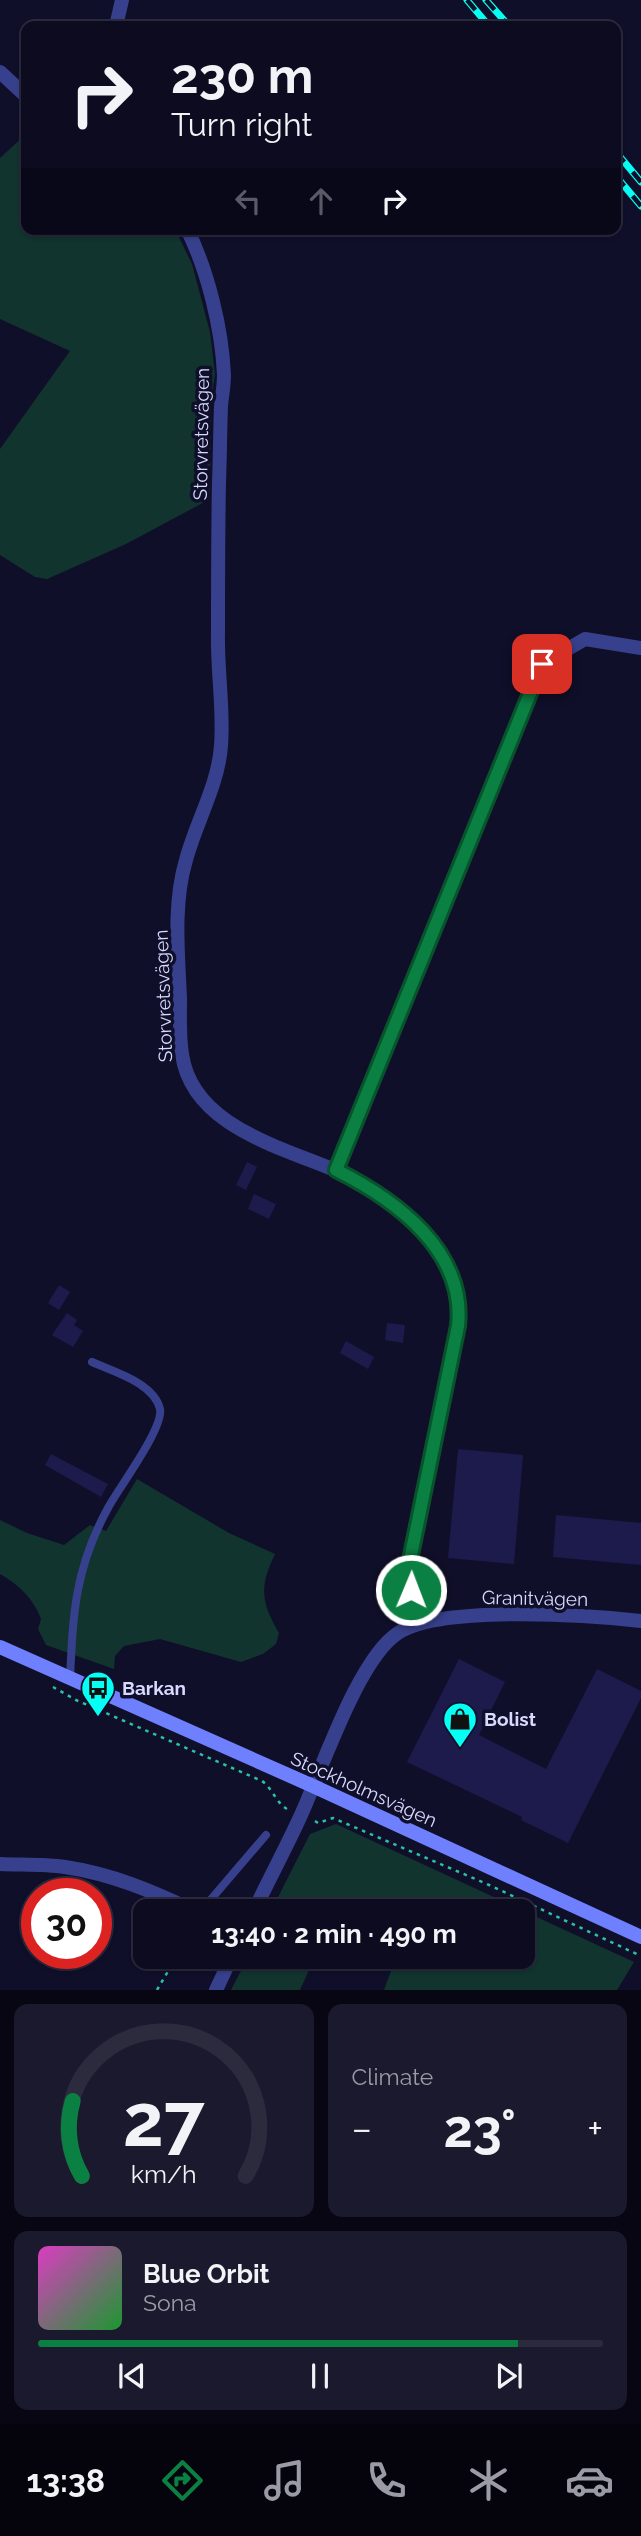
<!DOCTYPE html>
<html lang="en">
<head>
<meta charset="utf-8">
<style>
  :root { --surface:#0c0b20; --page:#1a192d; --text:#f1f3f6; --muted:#9a9ba5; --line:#2c2b3e; --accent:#0b8043 }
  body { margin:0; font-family:Raleway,sans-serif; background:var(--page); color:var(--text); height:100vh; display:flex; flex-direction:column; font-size:26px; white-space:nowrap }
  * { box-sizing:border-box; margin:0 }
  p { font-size:23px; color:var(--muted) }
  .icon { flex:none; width:38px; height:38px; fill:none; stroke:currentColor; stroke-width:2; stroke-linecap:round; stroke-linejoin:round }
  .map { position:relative; height:1990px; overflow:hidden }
  .details { display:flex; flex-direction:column; gap:14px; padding:14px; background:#070612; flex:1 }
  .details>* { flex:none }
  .guide { position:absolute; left:21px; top:21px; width:600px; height:214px; border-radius:14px; box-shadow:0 2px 5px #0004,0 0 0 2px var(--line); background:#0c0b20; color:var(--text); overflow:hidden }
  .speed { position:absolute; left:21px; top:1878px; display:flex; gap:14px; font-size:35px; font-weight:700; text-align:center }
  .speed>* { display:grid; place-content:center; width:91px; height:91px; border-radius:50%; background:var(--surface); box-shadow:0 2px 5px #0004,0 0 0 2px var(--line); line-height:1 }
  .speed .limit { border:10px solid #d22; background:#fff; color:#111 }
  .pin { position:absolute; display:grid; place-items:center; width:60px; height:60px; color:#fff; margin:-30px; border-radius:14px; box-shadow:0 4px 10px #0006 }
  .me { position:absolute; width:77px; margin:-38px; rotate:1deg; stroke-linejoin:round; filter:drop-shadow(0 0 5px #0008) }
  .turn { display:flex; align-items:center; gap:24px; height:147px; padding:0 35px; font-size:32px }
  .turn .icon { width:91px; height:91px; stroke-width:2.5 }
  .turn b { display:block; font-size:49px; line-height:60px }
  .lanes { display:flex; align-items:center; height:66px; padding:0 35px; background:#0003; justify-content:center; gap:35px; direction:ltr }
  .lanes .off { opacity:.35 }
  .big { font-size:52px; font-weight:700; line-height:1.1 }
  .details .card { flex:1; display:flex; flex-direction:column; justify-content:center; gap:10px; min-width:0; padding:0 24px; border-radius:14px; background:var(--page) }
  .details .dial { align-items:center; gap:0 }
  .dial svg { height:182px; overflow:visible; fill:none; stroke:var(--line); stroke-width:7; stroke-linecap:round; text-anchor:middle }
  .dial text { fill:var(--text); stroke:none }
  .song { display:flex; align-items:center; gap:21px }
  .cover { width:84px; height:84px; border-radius:10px; background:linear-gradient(135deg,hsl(310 70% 55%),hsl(130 70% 35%)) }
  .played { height:7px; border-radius:4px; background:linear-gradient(90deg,var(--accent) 85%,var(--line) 85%) }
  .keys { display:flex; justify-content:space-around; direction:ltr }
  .heat { display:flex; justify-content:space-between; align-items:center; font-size:38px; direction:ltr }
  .details .tiles { flex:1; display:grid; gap:14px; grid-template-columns:1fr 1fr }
  .card:last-child { grid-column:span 2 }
  .trip { position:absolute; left:133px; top:1899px; width:402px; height:70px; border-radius:14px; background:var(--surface); box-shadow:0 2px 5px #0004,0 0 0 2px var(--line); font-weight:700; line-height:70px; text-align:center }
  .tab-bar { display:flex; height:112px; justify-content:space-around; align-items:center; background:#05040d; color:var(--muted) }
  .tab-bar .icon { width:49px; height:49px }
  .tab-bar .active { color:var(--accent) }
  .tab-bar b { font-size:32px; color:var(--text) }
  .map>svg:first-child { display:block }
</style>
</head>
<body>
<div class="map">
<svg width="641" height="1990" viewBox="0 0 641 1990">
  <rect width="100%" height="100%" fill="#100f2a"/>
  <g fill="#11342e">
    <path d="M 26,122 L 26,229 L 175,229 L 192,264 L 210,332 L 215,374 L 211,402 L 210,499 L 126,544 L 47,579 L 35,577 L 0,555 L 0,449 L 70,351 L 0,319 L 0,158 L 26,134 Z"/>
    <path d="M 137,1479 L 229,1533 L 275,1554 C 259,1587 261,1602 279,1633 L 276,1644 L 263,1654 L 241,1662 L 160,1639 L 124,1646 L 115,1656 L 114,1669 L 46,1645 L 38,1629 L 41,1619 C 34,1599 18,1584 0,1574 L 0,1520 L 27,1533 L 64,1545 L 90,1525 L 106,1531 Z"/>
    <path d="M 336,1824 L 634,1962 L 617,1990 L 384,1990 L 394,1963 L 374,1957 L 523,1956 L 523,1911 L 271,1911 L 310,1834 Z"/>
    <path d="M 248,1957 L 248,1956 L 315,1957 L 300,1990 L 231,1990 Z"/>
  </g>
  <g fill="#1d1a4c">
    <path d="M 247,1162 L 257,1167 L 246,1190 L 236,1185 Z"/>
    <path d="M 254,1194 L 276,1204 L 269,1219 L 248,1209 Z"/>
    <path d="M 59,1285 L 70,1292 L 59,1310 L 48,1303 Z"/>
    <path d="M 67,1313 L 77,1320 L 74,1325 L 83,1331 L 73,1347 L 52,1335 Z"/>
    <path d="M 387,1323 L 405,1325 L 403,1343 L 385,1340 Z"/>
    <path d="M 346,1341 L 374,1357 L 368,1369 L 340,1353 Z"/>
    <path d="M 458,1449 L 523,1455 L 514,1564 L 448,1558 Z"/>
    <path d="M 51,1454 L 108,1484 L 101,1497 L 45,1465 Z"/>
    <path d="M 556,1515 L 641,1523 L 641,1565 L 553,1557 Z"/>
    <path d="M 459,1659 L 505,1682 L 479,1735 L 546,1769 L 597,1669 L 641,1691 L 641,1698 L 568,1843 L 521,1820 L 522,1817 L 407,1762 Z"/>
  </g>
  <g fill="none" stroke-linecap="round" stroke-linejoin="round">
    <g stroke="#29c2a3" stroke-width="2.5" stroke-dasharray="3.5 5" stroke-linecap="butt">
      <path d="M 53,1687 L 76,1700 L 262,1781 C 273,1789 277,1805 289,1810"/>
      <path d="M 315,1821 L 318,1823 L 333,1818 L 487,1884 L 641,1956"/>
      <path d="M 157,1990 L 177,1956"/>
    </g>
    <g stroke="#37408c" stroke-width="8">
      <path d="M 70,1679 C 73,1613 75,1568 108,1508 C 118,1489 164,1428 160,1409 C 154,1383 114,1372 92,1362"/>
      <path d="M 201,1911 L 266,1835"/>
    </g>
    <g stroke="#37408c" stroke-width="14">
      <path d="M 116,26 L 122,0"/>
      <path d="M 0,72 L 26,96"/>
      <path d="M 187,229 C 208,271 222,329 224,375 C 224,385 222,396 221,406 C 220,431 220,457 219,482 C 218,532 218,582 218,633 C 217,670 224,709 221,746 C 218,786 196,822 186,860 C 173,903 178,953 180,998 C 180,1016 179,1036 182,1054 C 193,1135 304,1151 363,1183 C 394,1201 421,1225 440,1255 C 455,1279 461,1299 458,1326 L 410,1560 L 411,1590 L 415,1625"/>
      <path d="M 336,1170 L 542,664 L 585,639 L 641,648"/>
      <path d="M 0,1864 C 21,1865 44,1864 65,1867 C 112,1874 152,1891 194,1911"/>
      <path d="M 254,1911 C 269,1879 286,1848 301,1815 C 322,1769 358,1659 398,1633 C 440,1605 589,1615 641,1621"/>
      <path d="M 216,1990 L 232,1956"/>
    </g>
    <path stroke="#6f80ff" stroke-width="14" d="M 0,1647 L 313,1786 L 641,1937"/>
    <g stroke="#04fff4" stroke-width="7">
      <g id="rail">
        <path d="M 467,0 L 489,26"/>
        <path d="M 486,0 L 509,26"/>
        <path d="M 616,152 L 641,182"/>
        <path d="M 616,176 L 641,206"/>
      </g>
    </g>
    <use href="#rail" stroke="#100f2a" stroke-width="4.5" stroke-dasharray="13" stroke-linecap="butt"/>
  </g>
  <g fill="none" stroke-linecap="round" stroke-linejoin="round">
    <g stroke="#07532c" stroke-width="18">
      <path id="route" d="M 411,1590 L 410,1560 L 458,1326 C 466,1251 396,1200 336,1170 L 542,664"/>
    </g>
    <use href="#route" stroke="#0b8043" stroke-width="12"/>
  </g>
  <defs>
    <g id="bus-pin" transform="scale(1.75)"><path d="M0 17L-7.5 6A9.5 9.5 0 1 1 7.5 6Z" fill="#04fff4" stroke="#100f2a"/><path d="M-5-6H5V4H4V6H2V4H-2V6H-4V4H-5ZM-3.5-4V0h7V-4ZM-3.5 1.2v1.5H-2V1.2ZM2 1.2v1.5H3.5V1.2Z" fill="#111"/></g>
    <g id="shop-pin" transform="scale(1.75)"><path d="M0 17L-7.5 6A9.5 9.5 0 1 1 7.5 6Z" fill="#04fff4" stroke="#100f2a"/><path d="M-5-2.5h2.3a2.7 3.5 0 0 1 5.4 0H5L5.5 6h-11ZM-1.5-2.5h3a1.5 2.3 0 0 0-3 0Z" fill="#111"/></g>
  </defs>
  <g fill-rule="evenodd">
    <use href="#bus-pin" x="98" y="1688"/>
    <use href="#shop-pin" x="460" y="1719"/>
  </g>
  <g text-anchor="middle" stroke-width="7" stroke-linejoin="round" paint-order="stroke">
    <g font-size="19" fill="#d8d9ff" stroke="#100f2a">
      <text transform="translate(201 434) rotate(-89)" y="7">Storvretsvägen</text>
      <text transform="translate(163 996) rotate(-92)" y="7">Storvretsvägen</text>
      <text transform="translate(535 1598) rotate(1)" y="7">Granitvägen</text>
      <text transform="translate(364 1789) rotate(24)" y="7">Stockholmsvägen</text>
    </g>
    <g font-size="19" font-weight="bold" fill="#d8d9ff" stroke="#100f2a" text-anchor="start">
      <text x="122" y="1695">Barkan</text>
      <text x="484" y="1726">Bolist</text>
    </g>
  </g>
</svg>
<div class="speed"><div class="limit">30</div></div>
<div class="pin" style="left:542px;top:664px;background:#d93025"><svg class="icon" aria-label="arrive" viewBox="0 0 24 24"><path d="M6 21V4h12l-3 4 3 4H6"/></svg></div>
<svg class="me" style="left:411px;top:1590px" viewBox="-20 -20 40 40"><circle r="17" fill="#0b8043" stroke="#fff" stroke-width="3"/><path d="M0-11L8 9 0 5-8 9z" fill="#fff"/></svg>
<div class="trip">13:40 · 2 min · 490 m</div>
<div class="guide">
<div class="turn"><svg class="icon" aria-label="right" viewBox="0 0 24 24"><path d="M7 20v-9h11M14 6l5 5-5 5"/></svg><div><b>230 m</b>Turn right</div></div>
<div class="lanes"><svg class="icon off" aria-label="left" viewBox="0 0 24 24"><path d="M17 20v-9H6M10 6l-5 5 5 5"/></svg><svg class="icon off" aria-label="ahead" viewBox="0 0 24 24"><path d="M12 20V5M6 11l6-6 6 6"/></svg><svg class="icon" aria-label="right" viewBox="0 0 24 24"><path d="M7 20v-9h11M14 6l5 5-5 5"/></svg></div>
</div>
</div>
<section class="details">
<div class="tiles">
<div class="card dial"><svg viewBox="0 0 100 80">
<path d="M14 69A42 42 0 1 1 86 69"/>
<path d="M14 69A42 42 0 0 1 10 36" stroke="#0b8043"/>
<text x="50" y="56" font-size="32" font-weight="700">27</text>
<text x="50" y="72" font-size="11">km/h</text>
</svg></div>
<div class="card"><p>Climate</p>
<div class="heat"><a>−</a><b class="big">23°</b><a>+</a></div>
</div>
<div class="card">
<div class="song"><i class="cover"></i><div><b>Blue Orbit</b><p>Sona</p></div></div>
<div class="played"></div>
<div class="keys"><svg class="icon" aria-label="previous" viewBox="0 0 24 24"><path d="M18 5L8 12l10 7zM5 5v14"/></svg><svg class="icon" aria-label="pause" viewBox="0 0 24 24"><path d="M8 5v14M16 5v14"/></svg><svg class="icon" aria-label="next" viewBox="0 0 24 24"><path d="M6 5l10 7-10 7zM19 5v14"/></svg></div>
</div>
</div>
</section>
<nav class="tab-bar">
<b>13:38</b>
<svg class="icon active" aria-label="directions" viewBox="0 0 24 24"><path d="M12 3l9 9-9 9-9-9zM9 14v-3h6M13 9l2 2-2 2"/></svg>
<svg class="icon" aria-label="music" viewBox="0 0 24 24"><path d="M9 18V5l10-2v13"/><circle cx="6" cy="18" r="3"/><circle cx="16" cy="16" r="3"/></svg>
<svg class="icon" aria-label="phone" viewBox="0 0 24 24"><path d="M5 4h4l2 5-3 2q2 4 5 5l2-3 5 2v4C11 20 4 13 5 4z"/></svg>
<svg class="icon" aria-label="climate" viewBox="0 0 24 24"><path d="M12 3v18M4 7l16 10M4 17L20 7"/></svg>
<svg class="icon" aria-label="car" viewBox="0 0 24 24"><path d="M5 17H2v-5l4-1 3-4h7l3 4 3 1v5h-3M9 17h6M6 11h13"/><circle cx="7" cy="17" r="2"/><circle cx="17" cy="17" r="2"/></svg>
</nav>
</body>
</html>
